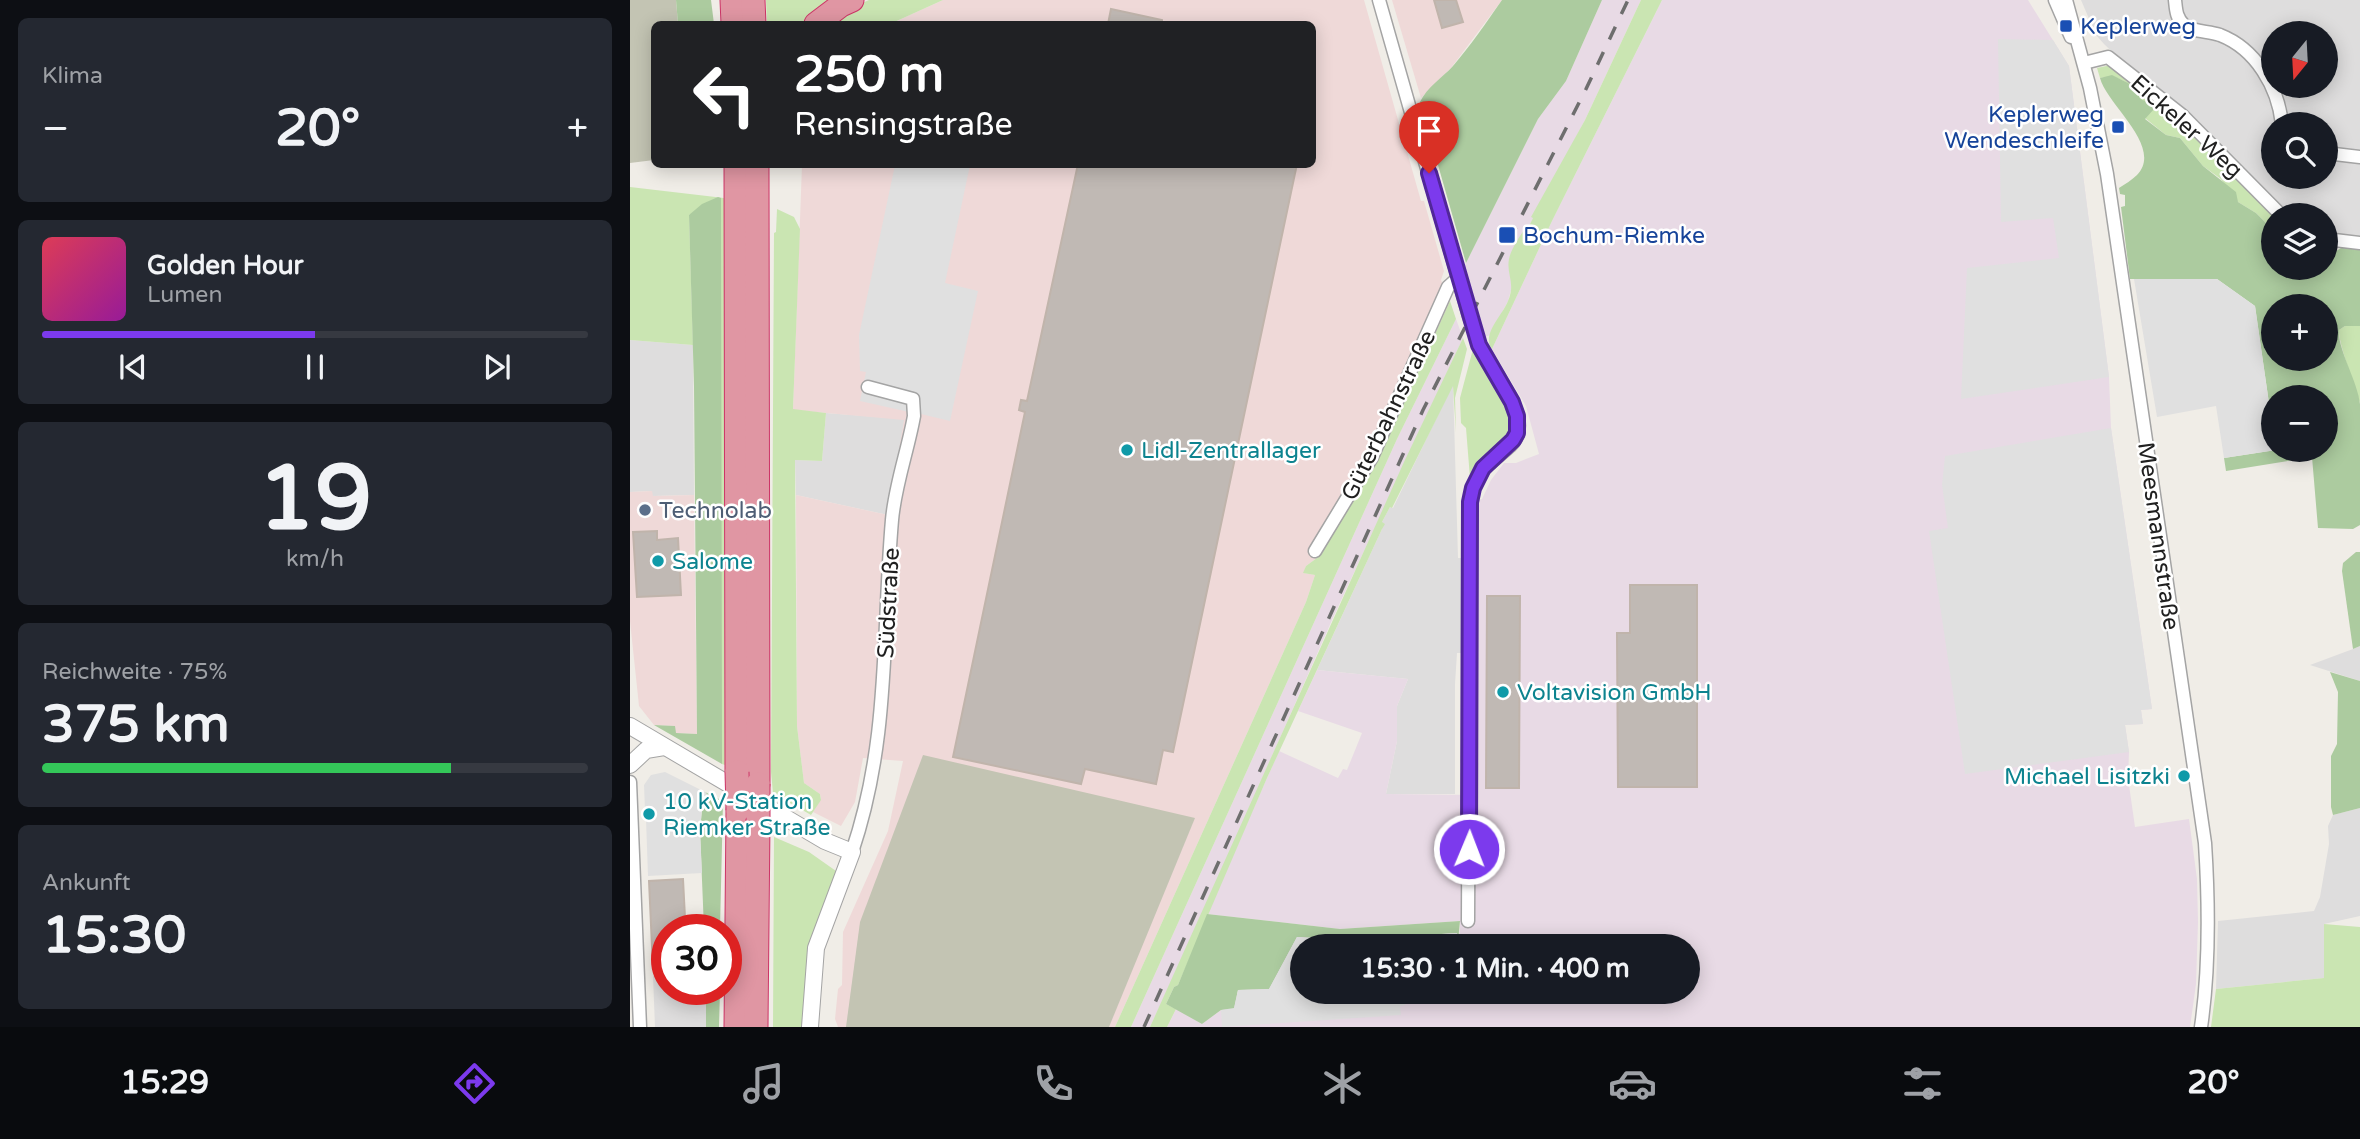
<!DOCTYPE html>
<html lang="de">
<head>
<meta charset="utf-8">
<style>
  :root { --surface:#171b24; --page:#242831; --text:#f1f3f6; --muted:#9ea1a6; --line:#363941; --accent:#7c3aed }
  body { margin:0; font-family:"Varela Round",sans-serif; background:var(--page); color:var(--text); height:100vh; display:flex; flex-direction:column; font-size:26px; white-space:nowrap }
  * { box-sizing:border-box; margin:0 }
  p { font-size:23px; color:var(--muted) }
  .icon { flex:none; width:38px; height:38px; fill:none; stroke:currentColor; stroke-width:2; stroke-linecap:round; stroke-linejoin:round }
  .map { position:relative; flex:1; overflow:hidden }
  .panel { display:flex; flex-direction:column; gap:18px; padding:18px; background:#0d0f14; width:630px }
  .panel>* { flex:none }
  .banner { position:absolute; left:21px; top:21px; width:665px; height:147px; border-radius:10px; box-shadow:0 4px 18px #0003; background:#202124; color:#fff; overflow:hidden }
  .needle { width:46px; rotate:198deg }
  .buttons { position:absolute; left:1631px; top:21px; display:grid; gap:14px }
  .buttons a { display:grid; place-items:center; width:77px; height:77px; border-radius:50%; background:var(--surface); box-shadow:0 4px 18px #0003; font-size:35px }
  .speed { position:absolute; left:21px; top:914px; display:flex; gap:14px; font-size:35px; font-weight:700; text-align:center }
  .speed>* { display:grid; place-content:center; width:91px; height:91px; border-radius:50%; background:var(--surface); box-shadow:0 4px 18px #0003; line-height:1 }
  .speed .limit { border:10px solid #d22; background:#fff; color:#111 }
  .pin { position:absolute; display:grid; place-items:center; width:60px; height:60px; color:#fff; margin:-72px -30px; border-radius:50% 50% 50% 0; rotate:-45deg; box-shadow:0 0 7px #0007 }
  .pin .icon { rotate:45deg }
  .me { position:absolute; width:77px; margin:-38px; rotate:1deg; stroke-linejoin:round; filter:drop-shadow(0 0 5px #0008) }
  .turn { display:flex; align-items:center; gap:24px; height:147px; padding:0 28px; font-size:32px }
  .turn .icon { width:91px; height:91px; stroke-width:2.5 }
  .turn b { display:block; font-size:49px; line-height:60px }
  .big { font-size:52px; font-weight:700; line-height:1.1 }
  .panel .tile { flex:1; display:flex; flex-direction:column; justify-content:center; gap:10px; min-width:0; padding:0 24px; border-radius:10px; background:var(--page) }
  .panel .dial { align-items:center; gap:0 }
  .dial b { font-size:91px; line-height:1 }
  .song { display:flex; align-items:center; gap:21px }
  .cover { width:84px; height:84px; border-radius:10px; background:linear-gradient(135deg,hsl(350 70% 55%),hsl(300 70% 35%)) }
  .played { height:7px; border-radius:4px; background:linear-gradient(90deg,var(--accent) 50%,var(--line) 50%) }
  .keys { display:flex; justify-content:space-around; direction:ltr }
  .heat { display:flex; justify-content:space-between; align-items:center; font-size:38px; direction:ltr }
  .charge { height:10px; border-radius:5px; background:linear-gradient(90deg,#34c759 75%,var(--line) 0) }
  .trip { position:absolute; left:660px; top:934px; width:410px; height:70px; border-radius:35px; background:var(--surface); box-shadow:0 4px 18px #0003; font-weight:700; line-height:70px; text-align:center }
  .tabs { display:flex; height:112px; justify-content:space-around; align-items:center; background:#090b0e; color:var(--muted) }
  .tabs .icon { width:49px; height:49px }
  .tabs .on { color:var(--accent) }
  .tabs b { font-size:32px; color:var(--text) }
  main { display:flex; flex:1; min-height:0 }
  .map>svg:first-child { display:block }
</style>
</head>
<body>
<main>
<section class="panel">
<div class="tile"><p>Klima</p>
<div class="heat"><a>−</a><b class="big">20°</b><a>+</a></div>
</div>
<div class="tile">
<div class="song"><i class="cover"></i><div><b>Golden Hour</b><p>Lumen</p></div></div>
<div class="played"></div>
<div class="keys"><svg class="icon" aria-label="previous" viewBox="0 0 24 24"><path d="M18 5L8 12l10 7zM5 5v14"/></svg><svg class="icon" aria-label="pause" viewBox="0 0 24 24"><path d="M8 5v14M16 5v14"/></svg><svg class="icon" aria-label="next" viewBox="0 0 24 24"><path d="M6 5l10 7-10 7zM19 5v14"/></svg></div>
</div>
<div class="tile dial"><b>19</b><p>km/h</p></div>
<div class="tile"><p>Reichweite · 75%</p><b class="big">375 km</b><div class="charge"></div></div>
<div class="tile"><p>Ankunft</p><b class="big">15:30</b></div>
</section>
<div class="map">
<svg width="1730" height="1027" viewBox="0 0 1730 1027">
  <rect width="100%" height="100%" fill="#f0ede7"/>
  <g fill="#dedddd" fill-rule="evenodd">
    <path d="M 1451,0 L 1730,0 L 1730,237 L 1696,233 L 1696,215 L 1658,215 L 1552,106 L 1505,74 L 1474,44 L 1466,35 ZM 1643,33 L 1696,33 L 1696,86 L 1643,86 ZM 1643,124 L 1696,124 L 1696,177 L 1643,177 Z"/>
    <path d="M 0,340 L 63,345 L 64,495 L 22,496 L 22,491 L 0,492 Z"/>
    <path d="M 823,384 L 828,558 L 836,558 L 834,653 L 827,653 L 825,684 L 825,794 L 756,794 L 767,741 L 767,706 L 778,679 L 687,670 L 752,529 L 752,522 L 760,507 L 763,508 Z"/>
    <path d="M 196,413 L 275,419 L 258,515 L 166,495 L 165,460 L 192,461 Z"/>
    <path d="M 1730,646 L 1730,681 L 1680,665 L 1723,649 Z"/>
    <path d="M 1730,808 L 1730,916 L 1694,924 L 1694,978 L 1586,989 L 1588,921 L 1684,911 L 1690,897 L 1699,844 L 1698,826 L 1703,815 Z"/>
    <path d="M 23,976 L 37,976 L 37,989 L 76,989 L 76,1027 L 25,1027 Z"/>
  </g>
  <g fill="#efd9d8">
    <path d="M 313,0 L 734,0 L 791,201 L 794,201 L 814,271 L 811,280 L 820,301 L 747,462 L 691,555 L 676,566 L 674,573 L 685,575 L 676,602 L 485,1027 L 208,1027 L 205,1019 L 208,989 L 212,985 L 213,932 L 258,831 L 273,761 L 233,758 L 225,802 L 211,826 L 183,812 L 191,799 L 190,794 L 174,783 L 167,726 L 166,495 L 258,515 L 274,420 L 163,410 L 172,165 L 682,164 L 682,24 L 260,24 Z"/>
    <path d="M 762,0 L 872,0 L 821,68 L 791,98 Z"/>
    <path d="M 22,491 L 23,496 L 64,495 L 67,734 L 45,733 L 45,726 L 24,725 L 9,706 L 0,621 L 0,492 Z"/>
  </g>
  <g fill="#e8dae5" fill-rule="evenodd">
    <path d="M 972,0 L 1011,0 L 955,120 L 899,226 L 878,301 L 860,335 L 853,338 L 832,273 L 836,263 L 908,119 L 936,81 Z"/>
    <path d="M 1032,0 L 1398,0 L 1439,66 L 1479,377 L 1481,428 L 1522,709 L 1511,710 L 1513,724 L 1495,725 L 1499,752 L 1498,778 L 1505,827 L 1559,819 L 1567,879 L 1568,922 L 1566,984 L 1560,1027 L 537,1027 L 546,1009 L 572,1024 L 591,1010 L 667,937 L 830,937 L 830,921 L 710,929 L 577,914 L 649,751 L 708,778 L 713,769 L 717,770 L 732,733 L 668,711 L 687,670 L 778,679 L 767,706 L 767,741 L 756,794 L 848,795 L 848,500 L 852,499 L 861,480 L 874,463 L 886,463 L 909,454 L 896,406 L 862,349 L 922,221 ZM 672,947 L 1057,947 L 1057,992 L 672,992 Z"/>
    <path d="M 826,319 L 833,338 L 702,620 L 573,913 L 520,1027 L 501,1027 L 767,439 Z"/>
  </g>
  <g fill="#c3c4b3">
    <path d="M 0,0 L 46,0 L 48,24 L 24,24 L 24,160 L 0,163 Z"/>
    <path d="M 293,755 L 565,818 L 479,1027 L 216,1027 L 230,922 Z"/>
  </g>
  <g fill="#cae5b2">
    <path d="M 136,0 L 210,0 L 178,24 L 137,24 Z"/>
    <path d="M 239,0 L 313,0 L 260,24 L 196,24 L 212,12 Z"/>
    <path d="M 1011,0 L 1032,0 L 922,221 L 862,349 C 851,335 872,316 878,301 C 886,283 876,274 879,259 C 881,248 891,235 897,225 L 899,226 L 903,218 L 901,217 L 955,120 Z"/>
    <path d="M 1481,65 L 1558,126 L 1643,215 L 1643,230 L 1626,213 L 1608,202 L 1591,179 L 1573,166 L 1550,138 L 1536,135 L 1515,118 C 1511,94 1497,72 1470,78 L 1467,68 Z"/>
    <path d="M 0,187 L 94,198 L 95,765 L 92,764 L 91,717 L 91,198 L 59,215 L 63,345 L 0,340 Z"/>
    <path d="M 147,209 L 164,217 L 170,229 L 163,409 L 196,413 L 192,461 L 165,460 L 167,726 L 174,783 L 190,794 L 191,800 L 181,815 L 143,793 L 141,772 L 144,233 L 146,232 Z"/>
    <path d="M 820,301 L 826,319 L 767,439 L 501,1027 L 485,1027 L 676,602 L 685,575 L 673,573 L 676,566 L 691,555 L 723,497 L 747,462 Z"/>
    <path d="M 1715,326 L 1730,326 L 1730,403 C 1725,386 1708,343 1709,330 Z"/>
    <path d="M 833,338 L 837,349 L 825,398 L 826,433 L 823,386 L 762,508 L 760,507 L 752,522 L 755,524 L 752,529 L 637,778 L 548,985 L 544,987 L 536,1004 L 546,1009 L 537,1027 L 520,1027 L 774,462 Z"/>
    <path d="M 843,349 C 855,372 898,417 872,441 C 859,453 847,460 840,478 L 836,428 L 831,423 L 830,398 Z"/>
    <path d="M 144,837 L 179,852 L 206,871 L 183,938 L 176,975 L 173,1027 L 143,1027 Z"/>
    <path d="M 1694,924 L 1730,927 L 1730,1027 L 1581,1027 L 1586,989 L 1694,978 Z"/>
  </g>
  <g fill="#accb9f" fill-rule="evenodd">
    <path d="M 46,0 L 81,0 L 84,24 L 48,24 Z"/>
    <path d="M 872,0 L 972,0 L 936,81 L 908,119 L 836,263 L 790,102 C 797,87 812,78 823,66 C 841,45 856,23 872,0 Z"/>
    <path d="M 1482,75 L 1498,83 L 1512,100 L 1522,103 L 1524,109 L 1515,119 L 1536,135 L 1550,138 L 1573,166 L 1606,192 L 1608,202 L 1626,213 L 1643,230 L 1643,268 L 1696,268 L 1696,257 L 1716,245 L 1730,247 L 1730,326 L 1715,326 L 1709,330 C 1707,348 1728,382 1730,404 C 1730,443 1730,486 1730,525 L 1723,529 L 1688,528 L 1682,457 L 1596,471 L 1594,458 L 1646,450 L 1696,450 L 1696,397 L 1643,397 L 1643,431 L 1625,306 L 1587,279 L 1500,279 L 1491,207 L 1495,206 L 1495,195 L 1490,194 L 1489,188 C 1495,184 1502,180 1507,175 C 1534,147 1477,105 1470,78 ZM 1643,306 L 1696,306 L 1696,359 L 1643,359 Z"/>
    <path d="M 88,197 L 91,198 L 92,764 L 24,725 L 45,726 L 46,733 L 67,734 L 64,386 L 59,215 L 72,204 Z"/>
    <path d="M 1726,552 L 1730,552 L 1730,646 L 1723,649 L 1712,571 L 1713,563 Z"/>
    <path d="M 1700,672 L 1730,681 L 1730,808 L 1703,815 L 1701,807 L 1701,756 L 1707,744 L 1708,692 Z"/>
    <path d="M 75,792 L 93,801 L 90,929 L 74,929 L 70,831 L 72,809 L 81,799 Z"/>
    <path d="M 577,914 L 710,929 L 830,921 L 828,941 L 827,933 L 719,940 L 667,937 L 639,989 L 608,990 L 604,1009 L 591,1010 L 572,1024 L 536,1004 L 544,987 L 548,985 Z"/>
    <path d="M 76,989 L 90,989 L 89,1027 L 76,1027 Z"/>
  </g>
  <g fill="#e0e0e0">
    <path d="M 1368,39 L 1423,40 L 1439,66 L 1479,377 L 1331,399 L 1337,268 L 1429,258 L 1423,218 L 1371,222 Z"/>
    <path d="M 265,165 L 340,165 L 315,283 L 348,291 L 320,421 L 291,414 L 290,408 L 288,414 L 230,401 L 236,372 L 230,371 L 229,335 Z"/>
    <path d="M 1504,279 L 1587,279 L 1625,306 L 1643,431 L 1643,450 L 1646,450 L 1594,458 L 1586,406 L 1527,417 Z"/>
    <path d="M 1481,428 L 1522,709 L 1511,710 L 1513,724 L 1495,725 L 1499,752 L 1335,774 L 1299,531 L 1318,528 L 1312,485 L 1315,456 Z"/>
    <path d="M 35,772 L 75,792 L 81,799 L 72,809 L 70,831 L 72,873 L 18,876 L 16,819 L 22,817 L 22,810 L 15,810 L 14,785 L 21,775 Z"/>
    <path d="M 827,933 L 829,947 L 672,947 L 672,992 L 830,992 L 831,1003 L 811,1004 L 810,998 L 775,1000 L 775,1005 L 770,1006 L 771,1015 L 592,1027 L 591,1010 L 604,1008 L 608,990 L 639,989 L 667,937 L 719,940 Z"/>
  </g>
  <g fill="#c0b9b4" stroke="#c0b4ab" stroke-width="2">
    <path d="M 804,0 L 826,0 L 833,22 L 812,28 Z"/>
    <path d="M 481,9 L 532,20 L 532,24 L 478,24 Z"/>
    <path d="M 448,164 L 667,164 L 543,752 L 533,750 L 526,784 L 455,769 L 451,784 L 323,757 L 395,412 L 389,410 L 391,400 L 397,401 Z"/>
    <path d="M 27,531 L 27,540 L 48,538 L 51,595 L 7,597 L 3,532 Z"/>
    <path d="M 1000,585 L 1067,585 L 1067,787 L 988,787 L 987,633 L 1000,633 Z"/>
    <path d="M 857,596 L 890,596 L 889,788 L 856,788 Z"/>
    <path d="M 53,879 L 55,918 L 61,918 L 61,929 L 37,929 L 37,968 L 23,969 L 19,881 Z"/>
  </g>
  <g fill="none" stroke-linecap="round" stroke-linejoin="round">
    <g stroke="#a4a4a4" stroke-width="15">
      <g id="minor">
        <path d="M 749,0 L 839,316 C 844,330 848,344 855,357 C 867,379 906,421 880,446 C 857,467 847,468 840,502 L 838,921"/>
        <path d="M 1425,0 L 1441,37"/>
        <path d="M 1436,0 L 1460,88 L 1477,174 L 1575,843 C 1579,905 1580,966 1571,1027"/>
        <path d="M 1545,0 C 1546,9 1546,18 1554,25 C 1562,32 1579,31 1590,35 C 1626,49 1648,87 1652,124"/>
        <path d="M 1454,63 L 1478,57 L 1553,116 L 1651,215"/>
        <path d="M 1696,153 L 1730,157"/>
        <path d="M 1696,239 L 1730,243"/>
        <path d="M 685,551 L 742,457 L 818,287 L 828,278"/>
        <path d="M 0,782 L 10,1027"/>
        <path d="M 222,852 C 260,740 252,635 262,520 C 265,485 278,450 284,416 L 283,399 L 238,387"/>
      </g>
    </g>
    <g stroke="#a4a4a4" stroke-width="18">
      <g id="tertiary">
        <path d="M 0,726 L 195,841 L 222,852 L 186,948 L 180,1027"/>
        <path d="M 0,765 L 16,750 L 34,747"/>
      </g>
    </g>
    <g stroke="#cd3567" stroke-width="25">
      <g id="motorway">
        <path d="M 102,0 L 103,24"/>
        <path d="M 123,0 L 124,24"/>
        <path d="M 186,24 L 211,5 L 222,0"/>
        <path d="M 106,164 L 107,772"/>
        <path d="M 127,164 L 128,784"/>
        <path d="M 106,1027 L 108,810"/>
        <path d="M 126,1027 L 128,822"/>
      </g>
    </g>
    <use href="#minor" stroke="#fff" stroke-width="12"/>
    <use href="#tertiary" stroke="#fff" stroke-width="16"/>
    <use href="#motorway" stroke="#e096a3" stroke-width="23"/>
    <path stroke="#6e6e6e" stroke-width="3.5" stroke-dasharray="14 14" stroke-linecap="butt" d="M 514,1027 L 793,410 L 956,89 L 998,0"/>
    <g stroke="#cd3567" stroke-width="25" stroke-linecap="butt">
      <g id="motorway-bridge">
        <path d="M 107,772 L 108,810"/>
        <path d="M 128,784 L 128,822"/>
      </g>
    </g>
    <use href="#motorway-bridge" stroke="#e096a3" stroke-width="23"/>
  </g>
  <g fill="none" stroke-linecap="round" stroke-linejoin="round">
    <g stroke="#51269a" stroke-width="18">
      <path id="route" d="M 799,173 L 849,345 L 882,402 L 887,416 L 887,433 L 883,440 L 853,468 L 843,488 L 840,502 L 839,849"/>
    </g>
    <use href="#route" stroke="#7c3aed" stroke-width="12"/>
  </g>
  <g fill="#1a4fb4" stroke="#fff" stroke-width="2.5">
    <rect x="1429" y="19" width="14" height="14" rx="3.5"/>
    <rect x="1481" y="120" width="14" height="14" rx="3.5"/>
    <rect x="868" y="226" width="18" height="18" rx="3.5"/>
  </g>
  <g fill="#0f9aa8" stroke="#fff" stroke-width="2.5">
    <circle cx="497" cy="450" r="7"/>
    <circle cx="28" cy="561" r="7"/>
    <circle cx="873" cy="692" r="7"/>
    <circle cx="1554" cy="776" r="7"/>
    <circle cx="19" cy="814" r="7"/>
  </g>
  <circle fill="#5c6f8a" stroke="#fff" stroke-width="2.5" cx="15" cy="510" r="7"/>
  <g text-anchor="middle" stroke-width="5" stroke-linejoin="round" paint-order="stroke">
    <g font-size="23" fill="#164399" stroke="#fff" text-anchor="start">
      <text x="1450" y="34">Keplerweg</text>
      <text x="1474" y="122" text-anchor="end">Keplerweg<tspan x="1474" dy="26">Wendeschleife</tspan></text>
      <text x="893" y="243">Bochum-Riemke</text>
    </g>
    <g font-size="23" fill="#202020" stroke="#fff">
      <text transform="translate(1557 126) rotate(42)" y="8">Eickeler Weg</text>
      <text transform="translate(758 415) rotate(-64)" y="8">Güterbahnstraße</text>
      <text transform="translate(1529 536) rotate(82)" y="8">Meesmannstraße</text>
      <text transform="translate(258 603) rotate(-87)" y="8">Südstraße</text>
    </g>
    <g font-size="23" fill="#0d838f" stroke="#fff" text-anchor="start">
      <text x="511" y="458">Lidl-Zentrallager</text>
      <text x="42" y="569">Salome</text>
      <text x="887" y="700">Voltavision GmbH</text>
      <text x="1540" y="784" text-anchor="end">Michael Lisitzki</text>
      <text x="33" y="809">10 kV-Station<tspan x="33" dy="26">Riemker Straße</tspan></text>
    </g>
    <g font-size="23" fill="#4e5e75" stroke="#fff" text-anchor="start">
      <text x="29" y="518">Technolab</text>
    </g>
  </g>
</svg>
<div class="buttons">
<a><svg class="needle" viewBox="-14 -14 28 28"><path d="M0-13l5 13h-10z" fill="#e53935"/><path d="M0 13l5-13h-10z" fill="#9ea1a6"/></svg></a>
<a><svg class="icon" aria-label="search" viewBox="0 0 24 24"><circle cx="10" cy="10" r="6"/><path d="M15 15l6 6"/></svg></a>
<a><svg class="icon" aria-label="layers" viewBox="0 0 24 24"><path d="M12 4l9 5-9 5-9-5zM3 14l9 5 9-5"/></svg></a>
<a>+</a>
<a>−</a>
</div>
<div class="speed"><div class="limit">30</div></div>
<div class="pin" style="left:799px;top:173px;background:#d93025"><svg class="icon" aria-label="arrive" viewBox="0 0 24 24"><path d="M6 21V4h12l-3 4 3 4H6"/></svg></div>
<svg class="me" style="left:839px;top:849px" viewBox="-20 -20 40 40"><circle r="17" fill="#7c3aed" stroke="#fff" stroke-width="3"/><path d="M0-11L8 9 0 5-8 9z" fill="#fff"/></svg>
<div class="trip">15:30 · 1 Min. · 400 m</div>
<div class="banner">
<div class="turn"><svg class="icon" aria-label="left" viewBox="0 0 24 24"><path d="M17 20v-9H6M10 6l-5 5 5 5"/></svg><div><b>250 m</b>Rensingstraße</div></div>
</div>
</div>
</main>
<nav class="tabs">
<b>15:29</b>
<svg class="icon on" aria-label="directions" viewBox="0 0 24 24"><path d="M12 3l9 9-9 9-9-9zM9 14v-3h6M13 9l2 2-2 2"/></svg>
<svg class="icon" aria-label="music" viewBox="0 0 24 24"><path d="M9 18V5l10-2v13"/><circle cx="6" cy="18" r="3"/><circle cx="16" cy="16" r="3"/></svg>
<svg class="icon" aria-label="phone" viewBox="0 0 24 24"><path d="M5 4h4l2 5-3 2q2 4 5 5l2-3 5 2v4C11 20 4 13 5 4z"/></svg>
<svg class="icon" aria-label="climate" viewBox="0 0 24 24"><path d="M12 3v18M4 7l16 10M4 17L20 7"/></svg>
<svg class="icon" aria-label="car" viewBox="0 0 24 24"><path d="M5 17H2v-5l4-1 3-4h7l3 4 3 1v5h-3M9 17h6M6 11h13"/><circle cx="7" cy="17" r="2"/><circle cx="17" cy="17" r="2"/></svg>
<svg class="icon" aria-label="filters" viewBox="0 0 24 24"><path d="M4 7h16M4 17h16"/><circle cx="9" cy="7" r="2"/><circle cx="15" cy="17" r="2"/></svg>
<b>20°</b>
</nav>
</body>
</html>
